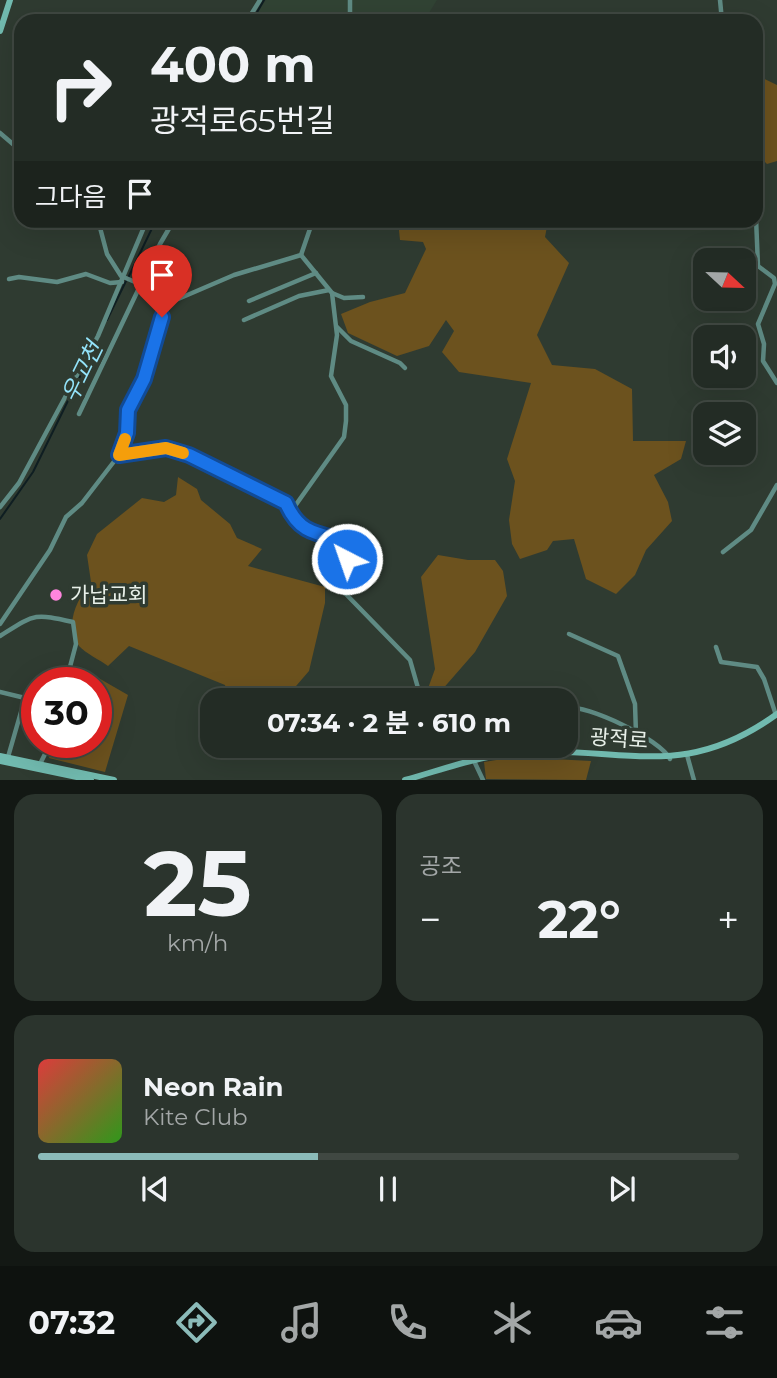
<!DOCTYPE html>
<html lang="ko">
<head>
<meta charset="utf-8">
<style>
  :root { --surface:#232c25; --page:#2b342d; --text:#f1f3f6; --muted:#a3a7a7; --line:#404842; --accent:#8bbbb9 }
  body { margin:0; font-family:Montserrat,"Noto Sans KR",sans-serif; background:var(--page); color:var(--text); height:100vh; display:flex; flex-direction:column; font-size:26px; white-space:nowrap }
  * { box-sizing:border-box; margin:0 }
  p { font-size:23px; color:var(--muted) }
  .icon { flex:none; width:38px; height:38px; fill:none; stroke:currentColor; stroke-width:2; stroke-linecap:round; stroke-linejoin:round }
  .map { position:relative; height:780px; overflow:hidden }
  .sheet { display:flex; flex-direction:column; gap:14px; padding:14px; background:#131814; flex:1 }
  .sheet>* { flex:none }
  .banner { position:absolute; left:14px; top:14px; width:749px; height:214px; border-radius:21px; box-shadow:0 7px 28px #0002,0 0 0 2px var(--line); background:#232c25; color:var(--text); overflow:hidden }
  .needle { width:46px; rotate:112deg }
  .tools { position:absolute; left:693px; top:248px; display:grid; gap:14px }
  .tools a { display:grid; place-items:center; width:63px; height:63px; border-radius:14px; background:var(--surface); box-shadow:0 7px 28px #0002,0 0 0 2px var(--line); font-size:35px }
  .speed { position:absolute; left:21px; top:667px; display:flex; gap:14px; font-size:35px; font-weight:700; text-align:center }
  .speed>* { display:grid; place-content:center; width:91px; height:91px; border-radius:50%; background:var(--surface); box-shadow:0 7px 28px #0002,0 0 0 2px var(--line); line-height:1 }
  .speed .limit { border:10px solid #d22; background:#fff; color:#111 }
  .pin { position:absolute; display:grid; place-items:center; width:60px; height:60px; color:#fff; margin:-72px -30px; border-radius:50% 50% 50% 0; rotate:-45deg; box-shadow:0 0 7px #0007 }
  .pin .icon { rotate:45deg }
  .me { position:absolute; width:77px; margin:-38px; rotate:319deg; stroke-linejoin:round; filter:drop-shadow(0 0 5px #0008) }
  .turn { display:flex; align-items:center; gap:24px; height:147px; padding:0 21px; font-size:32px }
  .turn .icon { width:91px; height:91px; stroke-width:2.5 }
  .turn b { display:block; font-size:49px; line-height:60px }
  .then { display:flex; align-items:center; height:66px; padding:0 21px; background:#0003; gap:14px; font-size:26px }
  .big { font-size:52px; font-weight:700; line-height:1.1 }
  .sheet .tile { flex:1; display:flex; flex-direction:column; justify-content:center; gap:10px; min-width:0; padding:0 24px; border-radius:21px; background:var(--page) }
  .sheet .dial { align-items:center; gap:0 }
  .dial b { font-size:91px; line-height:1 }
  .song { display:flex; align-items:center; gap:21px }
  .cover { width:84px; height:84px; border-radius:10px; background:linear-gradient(135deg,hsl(0 70% 55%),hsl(110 70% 35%)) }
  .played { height:7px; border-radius:4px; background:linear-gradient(90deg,var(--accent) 40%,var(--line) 40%) }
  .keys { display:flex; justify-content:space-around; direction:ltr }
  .heat { display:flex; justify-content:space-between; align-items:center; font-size:38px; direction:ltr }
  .sheet .tiles { flex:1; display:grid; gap:14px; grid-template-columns:1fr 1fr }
  .tile:last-child { grid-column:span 2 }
  .trip { position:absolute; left:200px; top:688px; width:378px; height:70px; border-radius:21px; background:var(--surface); box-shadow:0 7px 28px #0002,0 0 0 2px var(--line); font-weight:700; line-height:70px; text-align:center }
  .menu { display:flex; height:112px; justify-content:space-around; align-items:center; background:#0e120f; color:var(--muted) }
  .menu .icon { width:49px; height:49px }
  .menu .active { color:var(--accent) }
  .menu b { font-size:32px; color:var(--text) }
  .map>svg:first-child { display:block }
</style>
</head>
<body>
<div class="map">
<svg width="777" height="780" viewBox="0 0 777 780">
  <rect width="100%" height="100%" fill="#2f3b31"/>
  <path fill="#314334" d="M 266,0 L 437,0 L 424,21 L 252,21 Z"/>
  <g fill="#6c521e">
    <path d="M 756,75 L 777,85 L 777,161 L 767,164 L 756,153 Z"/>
    <path d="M 398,221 L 548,221 L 545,237 L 569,263 L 537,335 L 552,365 L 595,369 L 632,389 L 633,441 L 686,441 L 681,459 L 654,475 L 668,502 L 672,521 L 646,550 L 635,575 L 616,594 L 586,579 L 574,539 L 553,541 L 547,550 L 520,559 L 512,544 L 509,520 L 515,481 L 507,459 L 531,383 L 459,372 L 442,352 L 454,331 L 446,320 L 429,346 L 397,356 L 348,333 L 341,314 L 370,302 L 405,293 L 426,249 L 423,242 L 400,240 Z"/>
    <path d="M 178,477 L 197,489 L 201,500 L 230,524 L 237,538 L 262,549 L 248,566 L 325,587 L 325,603 L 309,671 L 284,700 L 228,700 L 225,685 L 129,646 L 108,666 C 100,660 85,653 79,646 C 64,623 77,600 91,582 L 87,555 L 97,534 L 142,498 L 164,502 L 176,495 Z"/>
    <path d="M 438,555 L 468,560 L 495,560 L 503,571 L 507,596 L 475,652 L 434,699 L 426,694 L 435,669 L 421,577 Z"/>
    <path d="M 95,676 L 128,695 L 105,772 L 49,758 L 50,754 L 71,756 L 75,742 L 96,742 Z"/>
    <path d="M 515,757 L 591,761 L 586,780 L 486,779 L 484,762 Z"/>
  </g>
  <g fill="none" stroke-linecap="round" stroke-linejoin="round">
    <g stroke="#0f1e22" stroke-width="2">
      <path d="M 252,21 L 264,0"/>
      <path d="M 129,276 L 156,220"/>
      <path d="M 107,320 L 126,281"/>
      <path d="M 0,519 L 33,472 L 88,360"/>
    </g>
    <g stroke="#5f8b84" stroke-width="4.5">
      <path d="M 350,0 L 350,21"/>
      <path d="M 720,0 L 722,21"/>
      <path d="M 247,21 L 260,0"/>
      <path d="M 0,133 L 21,151"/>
      <path d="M 756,159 L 761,164 L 756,182"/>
      <path d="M 756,218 L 758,266 L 774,278 L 775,284 L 758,324 L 764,344 L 763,361 L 777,383"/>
      <path d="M 98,220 L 107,254 L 121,276 L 168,296 L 171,302"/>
      <path d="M 301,255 L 313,220"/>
      <path d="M 9,279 L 19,277 L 57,282 L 86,274 L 110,283 L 122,282"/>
      <path d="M 332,293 L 344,298 L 363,297"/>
      <path d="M 249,301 L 316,273"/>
      <path d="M 244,320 L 299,296 L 329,290"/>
      <path d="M 337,327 L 351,341 L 400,363 L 405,368"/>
      <path d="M 79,414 L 160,244 L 174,220"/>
      <path d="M 119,455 L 167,448 L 189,455 L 286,503 C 298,531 313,533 340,540 L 347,559 L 341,589 L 410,660 L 418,688 L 426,700"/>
      <path d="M 0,507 L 19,483 L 98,336 L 147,220"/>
      <path d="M 723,552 L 751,530 L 777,485"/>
      <path d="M 0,624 L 50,550 L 66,517 L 82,503 L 119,455 L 127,433 L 128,410 L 144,379 L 162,317 L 171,302 L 234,275 L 301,255 L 332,293 L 337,335 L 331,376 L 346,405 L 346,421 L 344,437 L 290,513"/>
      <path d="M 569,634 L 618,656 L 635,704 L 636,734"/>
      <path d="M 0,636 C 35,614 33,613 73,622 L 76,644 L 66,682"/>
      <path d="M 716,647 L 721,662 L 757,667 L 764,679 L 776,715"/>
      <path d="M 0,692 L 25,698 L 8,757"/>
      <path d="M 565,707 C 588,705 660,739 670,759"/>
      <path d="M 467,746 L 483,780"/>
      <path d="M 687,755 L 694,780"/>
      <path d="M 482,756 L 492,746"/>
      <path d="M 40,764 L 51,742"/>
    </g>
    <g stroke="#71baaf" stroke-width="6">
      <path d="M 0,31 L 10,0"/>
      <path d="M 0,756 L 114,780"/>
      <path d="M 0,761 L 91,780"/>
      <path d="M 405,780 C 448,768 486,753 530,752 C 630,748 686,780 777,714"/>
    </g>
  </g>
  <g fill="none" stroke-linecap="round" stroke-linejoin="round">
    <g stroke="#114b97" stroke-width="18">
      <path id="route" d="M 162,317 L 144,379 L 128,410 L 127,433 L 119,455 L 166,448 L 189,455 L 286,503 C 298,531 313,533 341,540 L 347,559"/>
    </g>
    <use href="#route" stroke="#1a73e8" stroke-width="12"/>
    <path stroke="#f59e0b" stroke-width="12" d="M 125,439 L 119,455 L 166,448 L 183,453"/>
  </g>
  <circle fill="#ff85de" stroke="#2f3b31" stroke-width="2.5" cx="56" cy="595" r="7"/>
  <g text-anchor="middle" stroke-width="7" stroke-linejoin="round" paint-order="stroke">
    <g font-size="21" fill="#e8f0e9" stroke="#2f3b31" text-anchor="start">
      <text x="70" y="602">가납교회</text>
    </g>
    <g font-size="21" fill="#e8f0e9" stroke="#2f3b31">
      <text transform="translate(619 739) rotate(4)" y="7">광적로</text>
    </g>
    <g font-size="23" font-style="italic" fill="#94e4fb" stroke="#2f3b31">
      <text transform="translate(82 372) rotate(-64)" y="8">우고천</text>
    </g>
  </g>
</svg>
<div class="tools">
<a><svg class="needle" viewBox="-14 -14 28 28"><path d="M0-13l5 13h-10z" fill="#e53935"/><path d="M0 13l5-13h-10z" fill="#a3a7a7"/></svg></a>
<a><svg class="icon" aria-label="sound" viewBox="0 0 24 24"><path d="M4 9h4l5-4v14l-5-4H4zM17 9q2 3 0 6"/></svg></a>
<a><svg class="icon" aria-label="layers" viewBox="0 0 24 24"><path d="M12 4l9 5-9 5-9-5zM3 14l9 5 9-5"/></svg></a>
</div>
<div class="speed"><div class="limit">30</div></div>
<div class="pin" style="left:162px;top:317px;background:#d93025"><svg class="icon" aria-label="arrive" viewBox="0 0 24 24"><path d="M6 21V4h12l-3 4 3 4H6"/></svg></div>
<svg class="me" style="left:347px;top:559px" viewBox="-20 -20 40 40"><circle r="17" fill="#1a73e8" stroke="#fff" stroke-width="3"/><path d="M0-11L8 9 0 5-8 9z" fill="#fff"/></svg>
<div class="trip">07:34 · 2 분 · 610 m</div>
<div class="banner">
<div class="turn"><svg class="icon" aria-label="right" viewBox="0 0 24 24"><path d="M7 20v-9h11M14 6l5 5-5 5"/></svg><div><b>400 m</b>광적로65번길</div></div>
<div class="then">그다음<svg class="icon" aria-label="arrive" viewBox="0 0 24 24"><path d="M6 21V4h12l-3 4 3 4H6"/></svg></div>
</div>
</div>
<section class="sheet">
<div class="tiles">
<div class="tile dial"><b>25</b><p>km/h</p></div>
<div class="tile"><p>공조</p>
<div class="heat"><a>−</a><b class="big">22°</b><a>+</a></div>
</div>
<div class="tile">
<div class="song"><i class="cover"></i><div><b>Neon Rain</b><p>Kite Club</p></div></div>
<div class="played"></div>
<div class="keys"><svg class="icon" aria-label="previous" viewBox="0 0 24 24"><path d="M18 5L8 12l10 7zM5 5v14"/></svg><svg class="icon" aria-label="pause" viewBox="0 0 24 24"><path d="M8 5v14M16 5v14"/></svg><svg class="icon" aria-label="next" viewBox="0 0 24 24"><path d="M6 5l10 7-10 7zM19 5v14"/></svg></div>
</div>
</div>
</section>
<nav class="menu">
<b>07:32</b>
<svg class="icon active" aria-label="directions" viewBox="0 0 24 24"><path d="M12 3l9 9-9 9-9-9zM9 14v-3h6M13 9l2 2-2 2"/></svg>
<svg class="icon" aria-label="music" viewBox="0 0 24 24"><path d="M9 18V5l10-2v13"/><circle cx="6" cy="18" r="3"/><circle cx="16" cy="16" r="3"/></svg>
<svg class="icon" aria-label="phone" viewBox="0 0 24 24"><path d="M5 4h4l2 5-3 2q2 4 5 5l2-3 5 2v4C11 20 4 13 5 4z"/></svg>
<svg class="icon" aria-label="climate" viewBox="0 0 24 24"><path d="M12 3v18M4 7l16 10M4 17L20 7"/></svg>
<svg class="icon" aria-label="car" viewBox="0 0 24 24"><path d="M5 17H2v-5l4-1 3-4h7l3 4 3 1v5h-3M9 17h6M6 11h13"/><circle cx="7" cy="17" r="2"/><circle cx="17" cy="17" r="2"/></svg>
<svg class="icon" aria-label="filters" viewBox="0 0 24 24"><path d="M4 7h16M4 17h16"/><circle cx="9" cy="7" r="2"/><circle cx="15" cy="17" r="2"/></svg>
</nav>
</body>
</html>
